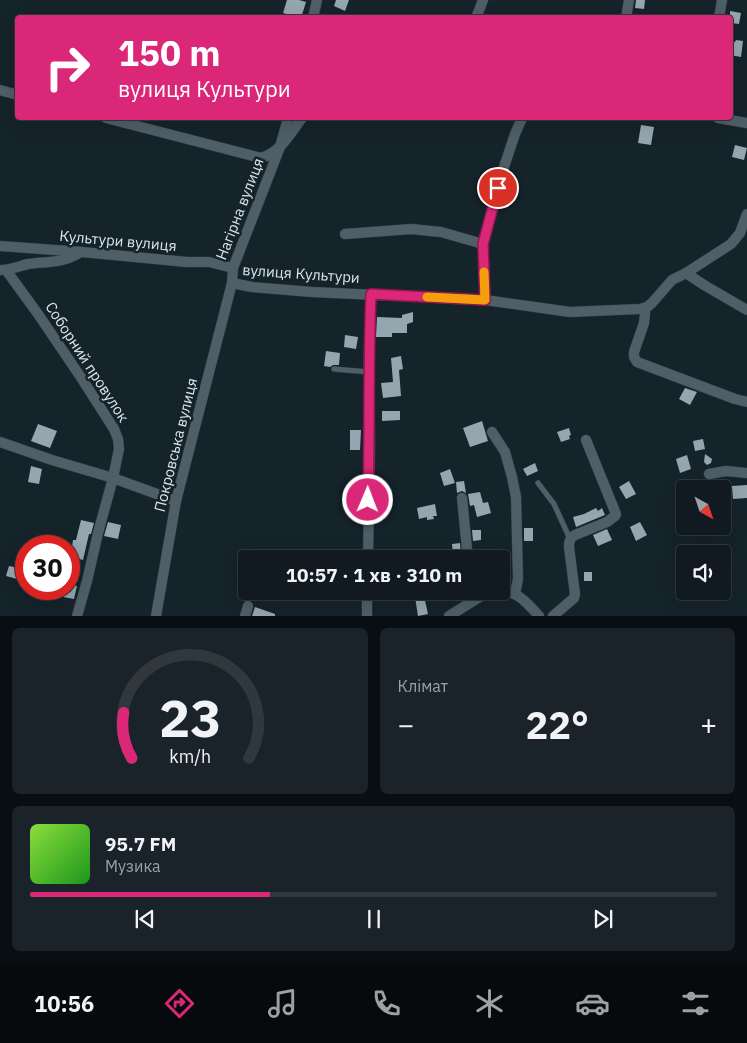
<!DOCTYPE html>
<html lang="uk">
<head>
<meta charset="utf-8">
<style>
  :root { --surface:#101a20; --page:#192329; --text:#f1f3f6; --muted:#9ca1a5; --line:#30383e; --accent:#db2777 }
  body { margin:0; font-family:"IBM Plex Sans",sans-serif; background:var(--page); color:var(--text); height:100vh; display:flex; flex-direction:column; font-size:19px; white-space:nowrap }
  * { box-sizing:border-box; margin:0 }
  p { font-size:16px; color:var(--muted) }
  .icon { flex:none; width:28px; height:28px; fill:none; stroke:currentColor; stroke-width:2; stroke-linecap:round; stroke-linejoin:round }
  .map { position:relative; height:616px; overflow:hidden }
  .sheet { display:flex; flex-direction:column; gap:12px; padding:12px; background:#090e12; flex:1 }
  .sheet>* { flex:none }
  .guide { position:absolute; left:15px; top:15px; width:718px; height:105px; border-radius:5px; box-shadow:0 5px 20px #0002,0 0 0 1px var(--line); background:#db2777; color:#fff; overflow:hidden }
  .needle { width:32px; rotate:140deg }
  .controls { position:absolute; left:676px; top:480px; display:grid; gap:10px }
  .controls a { display:grid; place-items:center; width:55px; height:55px; border-radius:5px; background:var(--surface); box-shadow:0 5px 20px #0002,0 0 0 1px var(--line); font-size:25px }
  .speed { position:absolute; left:15px; top:535px; display:flex; gap:10px; font-size:25px; font-weight:700; text-align:center }
  .speed>* { display:grid; place-content:center; width:65px; height:65px; border-radius:50%; background:var(--surface); box-shadow:0 5px 20px #0002,0 0 0 1px var(--line); line-height:1 }
  .speed .limit { border:8px solid #d22; background:#fff; color:#111 }
  .pin { position:absolute; display:grid; place-items:center; width:42px; height:42px; color:#fff; margin:-21px; border:2px solid #fff; border-radius:50%; box-shadow:0 1px 5px #0007 }
  .me { position:absolute; width:55px; margin:-28px; rotate:1deg; stroke-linejoin:round; filter:drop-shadow(0 0 4px #0008) }
  .turn { display:flex; align-items:center; gap:18px; height:105px; padding:0 20px; font-size:22px }
  .turn .icon { width:65px; height:65px; stroke-width:2.5 }
  .turn b { display:block; font-size:35px; line-height:42px }
  .big { font-size:38px; font-weight:800; line-height:1.1 }
  .sheet .widget { flex:1; display:flex; flex-direction:column; justify-content:center; gap:8px; min-width:0; padding:0 18px; border-radius:8px; background:var(--page) }
  .sheet .dial { align-items:center; gap:0 }
  .dial svg { height:130px; overflow:visible; fill:none; stroke:var(--line); stroke-width:7; stroke-linecap:round; text-anchor:middle }
  .dial text { fill:var(--text); stroke:none }
  .song { display:flex; align-items:center; gap:15px }
  .cover { width:60px; height:60px; border-radius:8px; background:linear-gradient(135deg,hsl(90 70% 55%),hsl(120 70% 35%)) }
  .played { height:5px; border-radius:2px; background:linear-gradient(90deg,var(--accent) 35%,var(--line) 35%) }
  .keys { display:flex; justify-content:space-around; direction:ltr }
  .heat { display:flex; justify-content:space-between; align-items:center; font-size:28px; direction:ltr }
  .sheet .tiles { flex:1; display:grid; gap:12px; grid-template-columns:1fr 1fr }
  .widget:last-child { grid-column:span 2 }
  .trip { position:absolute; left:238px; top:550px; width:272px; height:50px; border-radius:5px; background:var(--surface); box-shadow:0 5px 20px #0002,0 0 0 1px var(--line); font-weight:800; line-height:50px; text-align:center }
  .menu { display:flex; height:80px; justify-content:space-around; align-items:center; background:#060a0d; color:var(--muted) }
  .menu .icon { width:35px; height:35px }
  .menu .on { color:var(--accent) }
  .menu b { font-size:22px; color:var(--text) }
  .map>svg:first-child { display:block }
</style>
</head>
<body>
<div class="map">
<svg width="747" height="616" viewBox="0 0 747 616">
  <rect width="100%" height="100%" fill="#15232a"/>
  <g fill="#94a6af">
    <path d="M 287,0 L 299,0 L 306,2 L 301,18 L 283,13 Z"/>
    <path d="M 336,0 L 349,0 L 345,11 L 334,6 Z"/>
    <path d="M 636,0 L 645,0 L 644,9 L 635,8 Z"/>
    <path d="M 730,11 L 741,13 L 739,24 L 730,23 Z"/>
    <path d="M 736,40 L 743,41 L 741,57 L 730,55 L 730,41 L 735,42 Z"/>
    <path d="M 641,125 L 654,127 L 651,145 L 638,143 Z"/>
    <path d="M 735,145 L 747,148 L 744,160 L 732,157 Z"/>
    <path d="M 413,312 L 413,322 L 407,324 L 407,333 L 392,333 L 392,337 L 376,337 L 377,317 L 402,318 L 402,315 Z"/>
    <path d="M 345,335 L 358,337 L 356,349 L 344,347 Z"/>
    <path d="M 326,351 L 340,353 L 339,365 L 333,365 L 330,367 L 324,366 Z"/>
    <path d="M 401,356 L 403,369 L 399,370 L 401,396 L 383,398 L 381,383 L 393,382 L 391,358 Z"/>
    <path d="M 685,388 L 697,392 L 690,405 L 679,399 Z"/>
    <path d="M 382,411 L 400,411 L 400,420 L 382,421 Z"/>
    <path d="M 482,421 L 488,441 L 470,447 L 463,428 Z"/>
    <path d="M 38,424 L 57,431 L 50,448 L 31,441 Z"/>
    <path d="M 569,428 L 571,435 L 569,436 L 570,439 L 561,442 L 557,432 Z"/>
    <path d="M 350,430 L 361,430 L 360,450 L 350,450 Z"/>
    <path d="M 703,439 L 705,449 L 695,451 L 693,441 Z"/>
    <path d="M 705,454 L 712,459 L 711,463 L 707,465 L 704,462 Z"/>
    <path d="M 687,455 L 691,469 L 680,473 L 676,459 Z"/>
    <path d="M 535,463 L 538,471 L 527,476 L 523,469 Z"/>
    <path d="M 31,466 L 42,469 L 39,484 L 28,482 Z"/>
    <path d="M 450,469 L 455,483 L 444,486 L 440,473 Z"/>
    <path d="M 464,481 L 466,493 L 462,491 L 457,493 L 456,482 Z"/>
    <path d="M 629,481 L 636,494 L 626,499 L 619,487 Z"/>
    <path d="M 747,485 L 747,498 L 733,499 L 732,486 Z"/>
    <path d="M 480,492 L 483,503 L 488,502 L 491,513 L 477,517 L 474,505 L 470,506 L 468,494 Z"/>
    <path d="M 347,494 L 358,494 L 357,507 L 346,507 Z"/>
    <path d="M 435,504 L 437,516 L 433,516 L 434,519 L 427,520 L 427,517 L 419,519 L 417,508 Z"/>
    <path d="M 596,508 L 598,511 L 602,508 L 605,515 L 576,527 L 573,517 L 584,514 Z"/>
    <path d="M 81,520 L 94,523 L 91,534 L 89,534 L 83,560 L 72,557 L 75,548 L 72,547 L 73,540 L 76,540 Z"/>
    <path d="M 108,522 L 121,525 L 118,539 L 104,536 Z"/>
    <path d="M 640,522 L 647,535 L 636,541 L 630,527 Z"/>
    <rect x="524" y="528" width="9" height="13"/>
    <path d="M 607,529 L 612,540 L 598,546 L 593,535 Z"/>
    <path d="M 472,530 L 481,530 L 481,540 L 473,541 Z"/>
    <path d="M 460,543 L 461,555 L 453,555 L 452,544 Z"/>
    <path d="M 9,566 L 24,569 L 21,580 L 6,576 Z"/>
    <rect x="584" y="572" width="8" height="9"/>
    <path d="M 69,584 L 77,586 L 74,599 L 58,596 L 60,589 L 69,589 Z"/>
    <path d="M 424,596 L 428,614 L 418,616 L 415,597 Z"/>
    <path d="M 255,607 L 275,614 L 275,616 L 252,616 Z"/>
  </g>
  <g fill="none" stroke-linecap="round" stroke-linejoin="round">
    <g stroke="#323c42" stroke-width="6">
      <g id="lane">
        <path d="M 334,369 L 369,372"/>
        <path d="M 538,483 L 554,504 L 570,539"/>
      </g>
    </g>
    <g stroke="#323c42" stroke-width="11">
      <g id="street">
        <path d="M 313,18 L 317,0"/>
        <path d="M 476,18 L 483,0"/>
        <path d="M 626,18 L 629,0"/>
        <path d="M 719,18 L 722,0"/>
        <path d="M 0,90 L 18,95"/>
        <path d="M 106,118 L 261,158 C 281,152 290,134 302,118"/>
        <path d="M 718,118 L 747,123"/>
        <path d="M 345,234 L 411,229 L 441,232 L 483,244"/>
        <path d="M 0,246 L 82,252 L 187,262 L 209,262 L 233,268"/>
        <path d="M 1,270 C 10,270 19,266 28,264 C 50,261 61,264 81,252"/>
        <path d="M 6,270 L 38,314 L 82,379 L 114,429 L 118,439 L 119,449 L 113,478 L 98,533 L 87,581 L 77,616"/>
        <path d="M 686,273 L 704,285 L 747,310"/>
        <path d="M 232,283 L 252,287 L 312,292 L 485,300 L 570,312 L 640,309 L 647,307 L 652,303 L 672,280 L 686,273 L 731,244 L 740,233 L 747,214"/>
        <path d="M 485,300 L 483,244 L 502,173 L 515,134 L 522,118"/>
        <path d="M 645,308 L 645,313 L 644,323 L 634,352 L 634,357 L 637,362 L 735,399 L 747,402"/>
        <path d="M 492,432 L 505,452 L 512,477 L 516,497 L 518,579 L 515,594"/>
        <path d="M 0,442 L 52,460 L 113,478 L 176,501"/>
        <path d="M 709,474 L 726,471 L 747,473"/>
        <path d="M 462,498 L 468,559"/>
        <path d="M 368,559 L 370,442 L 369,349 L 371,294"/>
        <path d="M 501,591 C 518,591 528,604 539,616"/>
        <path d="M 156,616 L 176,501 L 232,283 L 233,268 L 280,147 L 288,118"/>
        <path d="M 245,616 L 248,606"/>
        <path d="M 367,616 L 367,591"/>
        <path d="M 449,616 L 486,593 L 493,591"/>
        <path d="M 553,616 L 574,598 L 575,594 L 569,547 C 569,541 570,538 575,535 L 607,522 L 615,516 L 616,514 L 586,440"/>
      </g>
    </g>
    <use href="#lane" stroke="#4f5f67" stroke-width="5"/>
    <use href="#street" stroke="#4f5f67" stroke-width="10"/>
  </g>
  <g fill="none" stroke-linecap="round" stroke-linejoin="round">
    <g stroke="#8e194d" stroke-width="12">
      <path id="route" d="M 368,500 C 370,431 368,363 371,294 L 485,300 L 483,244 L 498,188"/>
    </g>
    <use href="#route" stroke="#db2777" stroke-width="9"/>
    <path stroke="#f59e0b" stroke-width="9" d="M 427,297 L 485,300 L 484,272"/>
  </g>
  <g text-anchor="middle" stroke-width="5" stroke-linejoin="round" paint-order="stroke">
    <g font-size="15" fill="#dce5ea" stroke="#15232a">
      <text transform="translate(240 209) rotate(-69)" y="5">Нагірна вулиця</text>
      <text transform="translate(118 241) rotate(5)" y="5">Культури вулиця</text>
      <text transform="translate(301 274) rotate(4)" y="5">вулиця Культури</text>
      <text transform="translate(87 362) rotate(57)" y="5">Соборний провулок</text>
      <text transform="translate(176 445) rotate(-76)" y="5">Покровська вулиця</text>
    </g>
  </g>
</svg>
<div class="controls">
<a><svg class="needle" viewBox="-14 -14 28 28"><path d="M0-13l5 13h-10z" fill="#e53935"/><path d="M0 13l5-13h-10z" fill="#9ca1a5"/></svg></a>
<a><svg class="icon" aria-label="sound" viewBox="0 0 24 24"><path d="M4 9h4l5-4v14l-5-4H4zM17 9q2 3 0 6"/></svg></a>
</div>
<div class="speed"><div class="limit">30</div></div>
<div class="pin" style="left:498px;top:188px;background:#d93025"><svg class="icon" aria-label="arrive" viewBox="0 0 24 24"><path d="M6 21V4h12l-3 4 3 4H6"/></svg></div>
<svg class="me" style="left:368px;top:500px" viewBox="-20 -20 40 40"><circle r="17" fill="#db2777" stroke="#fff" stroke-width="3"/><path d="M0-11L8 9 0 5-8 9z" fill="#fff"/></svg>
<div class="trip">10:57 · 1 хв · 310 m</div>
<div class="guide">
<div class="turn"><svg class="icon" aria-label="right" viewBox="0 0 24 24"><path d="M7 20v-9h11M14 6l5 5-5 5"/></svg><div><b>150 m</b>вулиця Культури</div></div>
</div>
</div>
<section class="sheet">
<div class="tiles">
<div class="widget dial"><svg viewBox="0 0 100 80">
<path d="M14 69A42 42 0 1 1 86 69"/>
<path d="M14 69A42 42 0 0 1 9 41" stroke="#db2777"/>
<text x="50" y="56" font-size="32" font-weight="700">23</text>
<text x="50" y="72" font-size="11">km/h</text>
</svg></div>
<div class="widget"><p>Клімат</p>
<div class="heat"><a>−</a><b class="big">22°</b><a>+</a></div>
</div>
<div class="widget">
<div class="song"><i class="cover"></i><div><b>95.7 FM</b><p>Музика</p></div></div>
<div class="played"></div>
<div class="keys"><svg class="icon" aria-label="previous" viewBox="0 0 24 24"><path d="M18 5L8 12l10 7zM5 5v14"/></svg><svg class="icon" aria-label="pause" viewBox="0 0 24 24"><path d="M8 5v14M16 5v14"/></svg><svg class="icon" aria-label="next" viewBox="0 0 24 24"><path d="M6 5l10 7-10 7zM19 5v14"/></svg></div>
</div>
</div>
</section>
<nav class="menu">
<b>10:56</b>
<svg class="icon on" aria-label="directions" viewBox="0 0 24 24"><path d="M12 3l9 9-9 9-9-9zM9 14v-3h6M13 9l2 2-2 2"/></svg>
<svg class="icon" aria-label="music" viewBox="0 0 24 24"><path d="M9 18V5l10-2v13"/><circle cx="6" cy="18" r="3"/><circle cx="16" cy="16" r="3"/></svg>
<svg class="icon" aria-label="phone" viewBox="0 0 24 24"><path d="M5 4h4l2 5-3 2q2 4 5 5l2-3 5 2v4C11 20 4 13 5 4z"/></svg>
<svg class="icon" aria-label="climate" viewBox="0 0 24 24"><path d="M12 3v18M4 7l16 10M4 17L20 7"/></svg>
<svg class="icon" aria-label="car" viewBox="0 0 24 24"><path d="M5 17H2v-5l4-1 3-4h7l3 4 3 1v5h-3M9 17h6M6 11h13"/><circle cx="7" cy="17" r="2"/><circle cx="17" cy="17" r="2"/></svg>
<svg class="icon" aria-label="filters" viewBox="0 0 24 24"><path d="M4 7h16M4 17h16"/><circle cx="9" cy="7" r="2"/><circle cx="15" cy="17" r="2"/></svg>
</nav>
</body>
</html>
